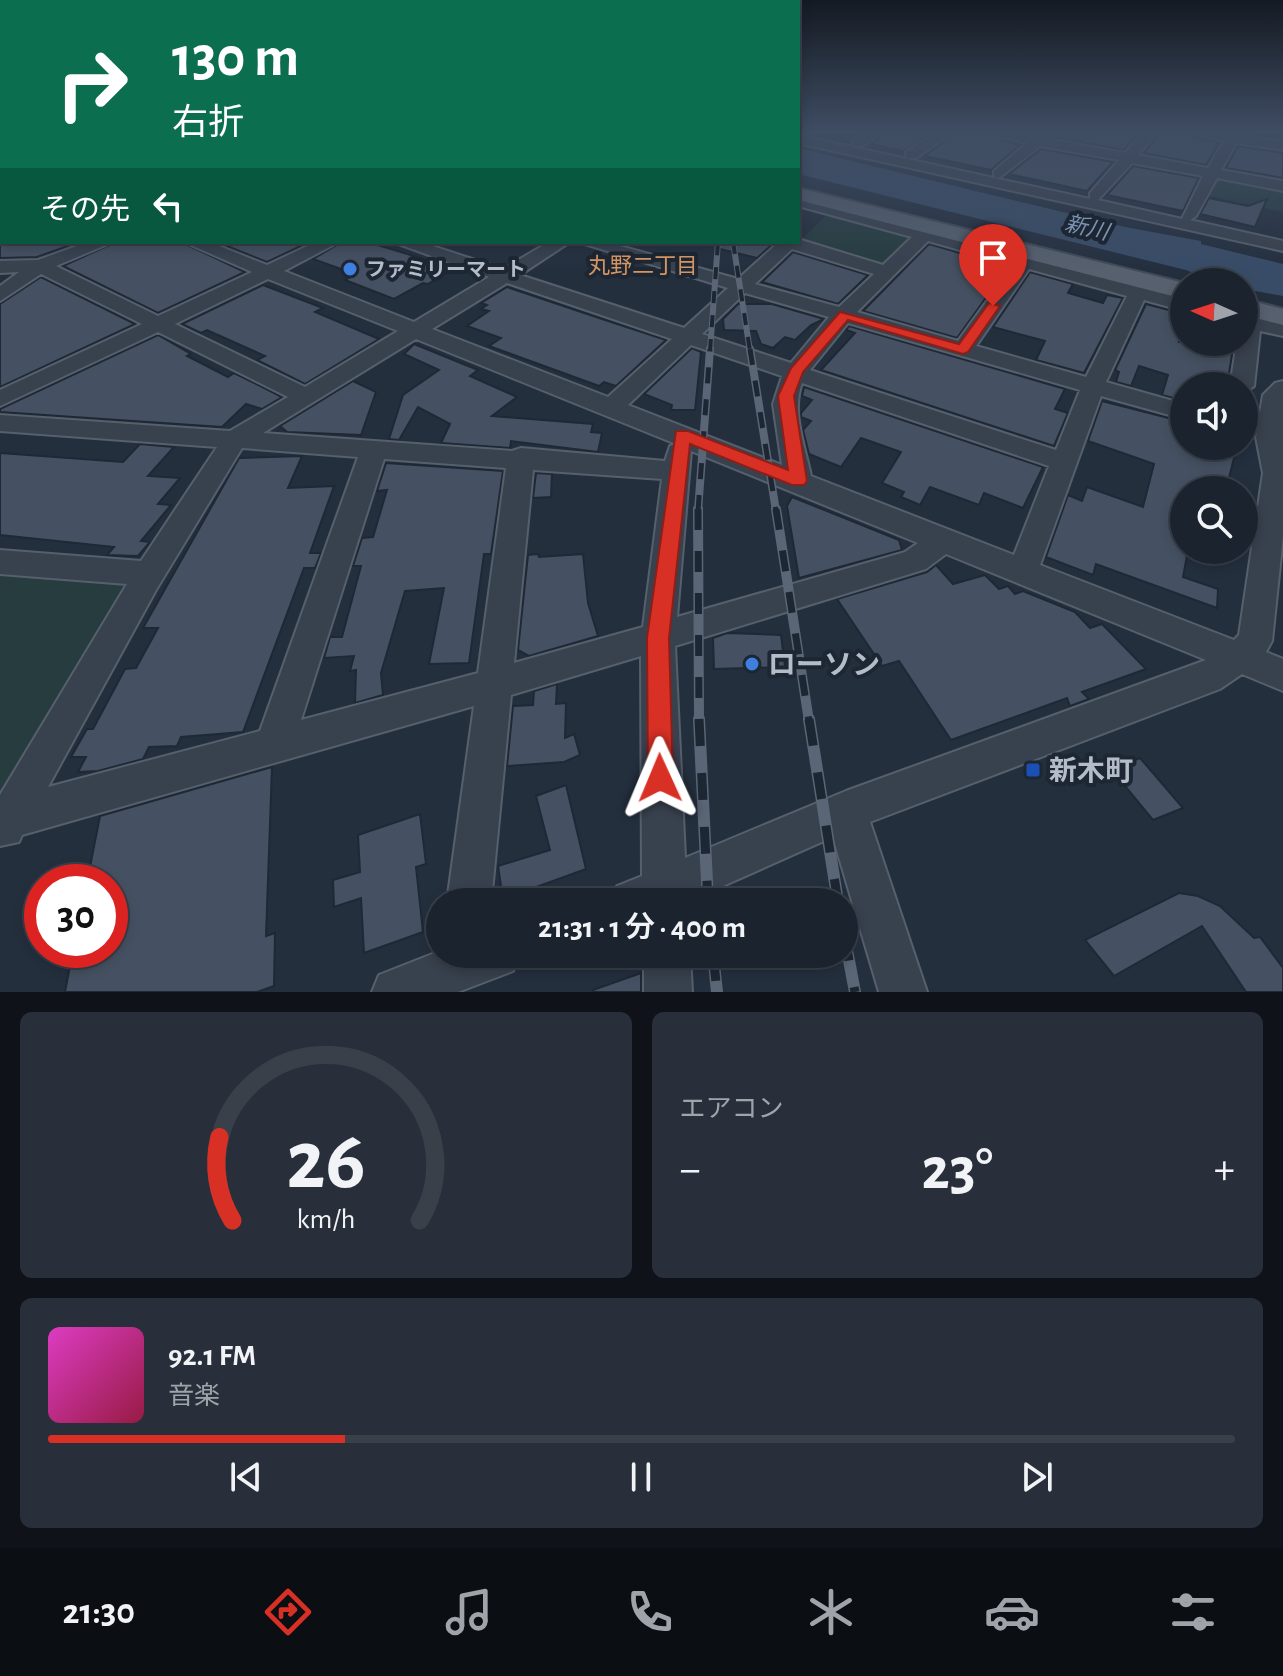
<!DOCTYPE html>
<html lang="ja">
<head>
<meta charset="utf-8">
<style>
  :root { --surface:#1b232e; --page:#282f3a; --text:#f1f3f6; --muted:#a0a4aa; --line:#39404a; --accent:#d93025 }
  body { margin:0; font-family:"Alegreya Sans","Noto Sans JP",sans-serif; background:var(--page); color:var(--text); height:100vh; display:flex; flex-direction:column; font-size:30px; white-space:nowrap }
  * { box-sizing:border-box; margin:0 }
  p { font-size:26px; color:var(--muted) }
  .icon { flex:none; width:44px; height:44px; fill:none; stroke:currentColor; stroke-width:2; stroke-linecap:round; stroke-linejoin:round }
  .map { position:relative; height:992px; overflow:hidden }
  .sheet { display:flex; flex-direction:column; gap:20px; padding:20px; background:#0f1319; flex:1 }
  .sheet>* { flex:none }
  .hud { position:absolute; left:0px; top:0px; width:800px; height:244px; box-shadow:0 4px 12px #0003,0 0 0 2px var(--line); background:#0b6e4f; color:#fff; overflow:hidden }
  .needle { width:52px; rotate:273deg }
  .controls { position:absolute; left:1170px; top:268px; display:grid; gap:16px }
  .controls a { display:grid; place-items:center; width:88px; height:88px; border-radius:50%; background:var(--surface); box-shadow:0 4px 12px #0003,0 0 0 2px var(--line); font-size:40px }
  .speed { position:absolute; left:24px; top:864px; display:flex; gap:16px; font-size:40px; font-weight:700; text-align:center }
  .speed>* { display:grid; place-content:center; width:104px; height:104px; border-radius:50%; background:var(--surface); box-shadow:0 4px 12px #0003,0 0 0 2px var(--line); line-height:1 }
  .speed .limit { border:12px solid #d22; background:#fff; color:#111 }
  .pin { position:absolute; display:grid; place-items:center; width:68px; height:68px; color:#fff; margin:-82px -34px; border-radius:50% 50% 50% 0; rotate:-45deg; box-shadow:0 0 8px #0007 }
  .pin .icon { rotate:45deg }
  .me { position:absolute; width:88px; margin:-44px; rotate:359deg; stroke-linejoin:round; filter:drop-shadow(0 0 6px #0008) }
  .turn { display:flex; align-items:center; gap:28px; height:168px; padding:0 40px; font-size:36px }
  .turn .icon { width:104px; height:104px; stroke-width:2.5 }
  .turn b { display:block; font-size:56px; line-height:68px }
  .then { display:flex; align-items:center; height:76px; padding:0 40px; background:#0003; gap:16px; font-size:30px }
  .big { font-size:60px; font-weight:600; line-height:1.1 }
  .sheet .card { flex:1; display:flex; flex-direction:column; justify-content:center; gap:12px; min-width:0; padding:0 28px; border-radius:12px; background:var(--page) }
  .sheet .dial { align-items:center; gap:0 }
  .dial svg { height:208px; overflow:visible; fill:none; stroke:var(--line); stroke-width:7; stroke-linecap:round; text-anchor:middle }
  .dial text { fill:var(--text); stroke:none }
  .song { display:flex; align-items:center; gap:24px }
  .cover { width:96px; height:96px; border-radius:12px; background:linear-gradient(135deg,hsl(310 70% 55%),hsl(340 70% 35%)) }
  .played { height:8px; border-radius:4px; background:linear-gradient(90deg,var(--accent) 25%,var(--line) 25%) }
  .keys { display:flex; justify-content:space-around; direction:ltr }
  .heat { display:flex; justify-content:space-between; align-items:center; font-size:44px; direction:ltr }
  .sheet .tiles { flex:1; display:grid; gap:20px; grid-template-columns:1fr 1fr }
  .card:last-child { grid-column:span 2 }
  .trip { position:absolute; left:426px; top:888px; width:432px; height:80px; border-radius:40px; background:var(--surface); box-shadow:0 4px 12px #0003,0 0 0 2px var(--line); font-weight:600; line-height:80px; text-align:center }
  .dock { display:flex; height:128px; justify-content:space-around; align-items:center; background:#0b0e12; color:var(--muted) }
  .dock .icon { width:56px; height:56px }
  .dock .on { color:var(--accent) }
  .dock b { font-size:36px; color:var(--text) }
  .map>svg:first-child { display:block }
</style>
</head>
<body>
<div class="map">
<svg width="1283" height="992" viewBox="0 0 1283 992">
  <rect width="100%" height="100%" fill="#242f3e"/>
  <g fill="#263c3f">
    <path d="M 1216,177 L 1283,188 L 1283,212 L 1210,196 Z"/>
    <path d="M 830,212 L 918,235 L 885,268 L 799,242 Z"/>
    <path d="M 0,568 L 141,579 L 0,810 Z"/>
  </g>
  <path fill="#394c67" d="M 798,148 L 1125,227 L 1201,241 L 1201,244 L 1283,264 L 1283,296 L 1244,289 L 1244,282 L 1195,282 L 1206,278 L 1186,270 L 798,174 Z"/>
  <g fill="#455162" stroke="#1f2835" stroke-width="2">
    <path d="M 888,131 L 934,131 L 904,151 L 871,144 Z"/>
    <path d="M 957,131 L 972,131 L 1020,145 L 991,170 L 925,156 Z"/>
    <path d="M 1055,131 L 1141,131 L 1124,150 L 1052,137 Z"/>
    <path d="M 1161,131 L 1179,132 L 1219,143 L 1206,165 L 1144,153 Z"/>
    <path d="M 1238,146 L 1283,153 L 1283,178 L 1226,168 Z"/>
    <path d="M 1041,149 L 1113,162 L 1087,191 L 1009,174 Z"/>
    <path d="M 1133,166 L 1199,178 L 1183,211 L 1107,195 Z"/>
    <path d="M 1209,198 L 1248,206 L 1267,199 L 1255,227 L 1200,214 Z"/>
    <path d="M 0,242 L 79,242 L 37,257 L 0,258 Z"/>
    <path d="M 116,242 L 181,242 L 245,272 L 158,313 L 63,266 Z"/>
    <path d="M 217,242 L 309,242 L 267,262 Z"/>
    <path d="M 342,242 L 368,242 L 453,268 L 428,284 L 423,283 L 394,299 L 345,280 L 355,274 L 313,259 Z"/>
    <path d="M 717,242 L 775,242 L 757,258 L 716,248 Z"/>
    <path d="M 929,244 L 1008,267 L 957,338 L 863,311 Z"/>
    <path d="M 793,252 L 868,275 L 838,304 L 762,282 Z"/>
    <path d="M 1030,272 L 1073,284 L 1068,293 L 1103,303 L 1107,295 L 1123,298 L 1084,373 L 1036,360 L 1045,341 L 993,327 Z"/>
    <path d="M 41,277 L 135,324 L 0,387 L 0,304 Z"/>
    <path d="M 263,285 L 323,308 L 315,312 L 379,339 L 305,384 L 257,360 L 265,356 L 207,330 L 201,333 L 182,324 Z"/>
    <path d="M 507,287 L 605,320 L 666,340 L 616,386 L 604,382 L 599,386 L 489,346 L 501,338 L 467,326 L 489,311 L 481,309 L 487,305 L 481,303 Z"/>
    <path d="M 738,304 L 772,304 L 824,319 L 811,325 L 795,340 L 785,337 L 773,348 L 761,344 L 756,331 L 724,330 L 723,319 Z"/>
    <path d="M 1146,304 L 1184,314 L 1179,342 L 1234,342 L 1227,386 L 1184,386 L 1184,401 L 1162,395 L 1168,375 L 1139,366 L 1131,386 L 1116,382 L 1119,372 L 1115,370 Z"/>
    <path d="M 849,326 L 1065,389 L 1055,409 L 1068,413 L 1054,446 L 821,370 L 855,333 L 846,330 Z"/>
    <path d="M 158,335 L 191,354 L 187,356 L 228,377 L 234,373 L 282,397 L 262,409 L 246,404 L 222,427 L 0,412 L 0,409 Z"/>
    <path d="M 414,344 L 478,370 L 470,376 L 517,397 L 492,416 L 593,424 L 591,432 L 602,433 L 598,452 L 511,441 L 510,448 L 441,443 L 450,424 L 418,407 L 399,440 L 389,439 L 403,395 L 439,370 L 404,354 Z"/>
    <path d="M 692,348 L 701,352 L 695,410 L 671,410 L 672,405 L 644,394 Z"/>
    <path d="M 353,381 L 376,392 L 361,435 L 287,432 L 280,426 Z"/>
    <path d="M 804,387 L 1043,467 L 1023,508 L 984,493 L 979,505 L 930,487 L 920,505 L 901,497 L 904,492 L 882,483 L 901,452 L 861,438 L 841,467 L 809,454 L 803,430 L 811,421 L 801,417 L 801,413 L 812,400 L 802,396 Z"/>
    <path d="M 1102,401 L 1184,422 L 1184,446 L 1237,446 L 1226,490 L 1184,490 L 1184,550 L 1188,550 L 1183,577 L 1218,589 L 1217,608 L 1096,564 L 1093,575 L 1046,557 L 1068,495 L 1082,501 L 1087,487 L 1143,507 L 1154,464 L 1088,441 Z"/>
    <path d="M 140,444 L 174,447 L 148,476 L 180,478 L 158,504 L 171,505 L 141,541 L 150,542 L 138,556 L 107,555 L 114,547 L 0,535 L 0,453 L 123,462 Z"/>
    <path d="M 302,456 L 288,488 L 334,486 L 310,553 L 321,553 L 315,568 L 304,568 L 243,732 L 181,737 L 177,746 L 149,747 L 143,759 L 98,771 L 78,772 L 86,757 L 71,757 L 87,729 L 93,729 L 125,669 L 136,668 L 158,628 L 143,628 L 239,458 Z"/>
    <path d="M 386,463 L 503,471 L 491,554 L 484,554 L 469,663 L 429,664 L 444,588 L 405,591 L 381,673 L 383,695 L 355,703 L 356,670 L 350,671 L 354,656 L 324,658 L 330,637 L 342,637 L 361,566 L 353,566 L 362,538 L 373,537 L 387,490 L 377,491 Z"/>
    <path d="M 536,473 L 552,474 L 551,497 L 533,498 Z"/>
    <path d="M 792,497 L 899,540 L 902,550 L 799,578 L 787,506 Z"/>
    <path d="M 538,554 L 539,557 L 583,554 L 588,603 L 598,636 L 529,656 L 518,650 L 528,555 Z"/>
    <path d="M 936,565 L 953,584 L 985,575 L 999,589 L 1008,586 L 1015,594 L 1023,591 L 1075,612 L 1090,628 L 1102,624 L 1146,669 L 1082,692 L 1089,699 L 1070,706 L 1067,698 L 951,740 L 899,661 L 882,666 L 837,599 L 927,572 Z"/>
    <path d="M 727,633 L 781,635 L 785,667 L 714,669 L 713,638 Z"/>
    <path d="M 557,684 L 556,704 L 566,703 L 565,738 L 574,734 L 580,755 L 564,762 L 507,766 L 513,706 L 533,705 L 534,691 Z"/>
    <path d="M 1140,758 L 1183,808 L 1153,820 L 1111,769 Z"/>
    <path d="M 272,767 L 266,936 L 275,933 L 274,986 L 257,992 L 65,992 L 73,950 L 110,950 L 110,882 L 87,882 L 100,816 Z"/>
    <path d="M 566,785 L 586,869 L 503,899 L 498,866 L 550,850 L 536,796 Z"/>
    <path d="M 420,814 L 426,864 L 416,867 L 423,932 L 364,953 L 361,898 L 334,907 L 333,880 L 360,872 L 358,835 Z"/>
    <path d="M 1179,893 L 1198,896 L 1220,906 L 1254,938 L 1260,937 L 1283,968 L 1283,992 L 1246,992 L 1202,926 L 1114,976 L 1085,940 Z"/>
    <path d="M 641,973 L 641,992 L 594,992 L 593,990 Z"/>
  </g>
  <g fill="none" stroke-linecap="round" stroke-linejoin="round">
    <g stroke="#565f6c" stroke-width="4">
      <g id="minor">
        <path d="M 869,131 L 885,131 L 862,146 L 852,146 L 852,140 Z"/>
        <path d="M 939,131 L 954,131 L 916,158 L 906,158 L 906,152 Z"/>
        <path d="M 975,131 L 1035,137 L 1042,131 L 1052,131 L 1048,139 L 1125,153 L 1145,131 L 1158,131 L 1138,155 L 1208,168 L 1224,141 L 1182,131 L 1242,131 L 1240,135 L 1283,142 L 1283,150 L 1236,143 L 1221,170 L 1283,181 L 1283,191 L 1217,178 L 1196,216 L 1190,220 L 1283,241 L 1283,251 L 798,143 L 798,135 L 1090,199 L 1090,193 L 1119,160 L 1040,146 L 999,178 L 994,177 L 994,171 L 1027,143 ZM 1132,163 L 1203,176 L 1182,219 L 1098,200 Z"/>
        <path d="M 0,142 L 2,142 L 0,151 Z"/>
        <rect x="0" y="163" width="2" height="8"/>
        <path d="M 798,196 L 1184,299 L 1184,311 L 1144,300 L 1106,382 L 1184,404 L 1184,419 L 1101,396 L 1040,565 L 1234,640 L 1239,635 L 1263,473 L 1256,437 L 1263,395 L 1275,383 L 1283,381 L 1283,536 L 1272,641 L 1266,652 L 1283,659 L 1283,691 L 1242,674 L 1220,689 L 870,822 L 927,992 L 879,992 L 833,837 L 687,902 L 611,902 L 617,886 L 642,876 L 641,656 L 511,695 L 491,902 L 447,902 L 474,706 L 22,835 L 19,842 L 0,846 L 0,795 L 127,584 L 0,574 L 0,550 L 141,561 L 217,447 L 0,431 L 0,415 L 230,431 L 288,397 L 158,332 L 0,406 L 0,390 L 142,324 L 41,274 L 0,301 L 0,286 L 19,272 L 0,273 L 0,261 L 38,260 L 88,242 L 113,242 L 56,266 L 158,316 L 252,272 L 184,242 L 209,242 L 267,265 L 316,242 L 339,242 L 284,271 L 414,322 L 489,277 L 393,242 L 420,242 L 503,269 L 549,242 L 570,242 L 520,275 L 684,328 L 728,288 L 578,242 L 606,242 L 738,279 L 779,242 L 798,242 L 798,239 L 883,265 L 912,237 L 798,206 ZM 928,241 L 1013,265 L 958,341 L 857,312 ZM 792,249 L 874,274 L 839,307 L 755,284 ZM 1029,269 L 1127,296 L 1086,377 L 976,346 ZM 268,279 L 398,331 L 305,387 L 175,324 ZM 507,283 L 672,339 L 608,397 L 432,329 ZM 745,293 L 829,317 L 791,363 L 702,334 ZM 848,323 L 1080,390 L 1056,450 L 810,370 ZM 416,339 L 676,444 L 670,446 L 665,461 L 521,448 L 512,451 L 263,433 ZM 691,345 L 782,376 L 773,404 L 782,465 L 628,405 ZM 802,383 L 1049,466 L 1014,555 L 811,476 C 805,446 791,412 802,383 ZM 242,448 L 358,457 L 260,731 L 48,787 L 156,590 ZM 691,451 L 918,543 L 905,552 L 677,617 ZM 384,459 L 506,468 L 478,673 L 301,720 ZM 533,470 L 662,479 L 643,627 L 514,663 ZM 946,554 L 1206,660 L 846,791 L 685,858 L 675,646 L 926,569 Z"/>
        <path d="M 2,209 L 2,219 L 0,220 L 0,210 Z"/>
        <path d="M 1244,315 L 1283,324 L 1283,336 L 1260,331 L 1254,386 L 1244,393 L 1244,386 L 1230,386 L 1237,342 L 1244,342 Z"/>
        <path d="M 440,951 L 440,954 L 519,954 L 513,971 L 458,992 L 372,992 L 379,975 Z"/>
        <path d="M 644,954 L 690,954 L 692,992 L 644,992 Z"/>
      </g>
    </g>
    <g stroke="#414a57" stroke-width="4">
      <g id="major">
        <path d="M 798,188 L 1184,283 L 1184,299 L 798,200 Z"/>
        <path d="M 1244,299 L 1283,309 L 1283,325 L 1244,315 Z"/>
      </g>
    </g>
    <use href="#minor" fill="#38414e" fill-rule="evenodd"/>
    <use href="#major" fill="#56606e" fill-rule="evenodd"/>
    <g stroke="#5a6575" stroke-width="6">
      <g id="rail-far3">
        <path d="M 733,242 L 750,351"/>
        <path d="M 710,351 L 718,242"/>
      </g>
    </g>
    <g stroke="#5a6575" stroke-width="8">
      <g id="rail-far2">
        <path d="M 750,349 L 776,511"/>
        <path d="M 698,511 L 710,349"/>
      </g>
    </g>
    <g stroke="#5a6575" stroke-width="10">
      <g id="rail-far1">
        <path d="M 698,509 L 699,721"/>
        <path d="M 776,509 L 809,721"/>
      </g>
    </g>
    <g stroke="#5a6575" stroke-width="12">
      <g id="rail">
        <path d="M 699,719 L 708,902"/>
        <path d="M 809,719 L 838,902"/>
        <path d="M 844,934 L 855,992"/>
        <path d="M 713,954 L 717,992"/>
      </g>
    </g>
    <use href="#rail-far3" stroke="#1d2633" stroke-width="4" stroke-dasharray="12" stroke-linecap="butt"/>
    <use href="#rail-far2" stroke="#1d2633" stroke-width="5" stroke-dasharray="16" stroke-linecap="butt"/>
    <use href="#rail-far1" stroke="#1d2633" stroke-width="7" stroke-dasharray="21" stroke-linecap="butt"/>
    <use href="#rail" stroke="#1d2633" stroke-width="9" stroke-dasharray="27" stroke-linecap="butt"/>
  </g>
  <linearGradient id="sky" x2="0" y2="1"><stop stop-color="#141a22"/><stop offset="0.49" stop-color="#3f4d63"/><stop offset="1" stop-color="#3f4d63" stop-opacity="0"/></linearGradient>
  <rect width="1283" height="270" fill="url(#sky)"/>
  <path fill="#d93025" stroke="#8d1f18" stroke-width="2" d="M 989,303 L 1000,306 L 968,352 L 963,354 L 848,320 L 803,372 L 794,396 L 807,481 L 804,485 L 792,485 L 690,444 L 669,638 L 673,778 L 670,787 L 660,791 L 651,787 L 648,778 L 647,638 L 676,431 L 688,431 L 788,470 L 778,396 L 791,368 L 840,312 L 959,344 Z"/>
  <g fill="#3f7fe0" stroke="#1d2633" stroke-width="3">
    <circle cx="350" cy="269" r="8"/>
    <circle cx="752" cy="664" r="8"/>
  </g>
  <rect fill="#1a4fb4" stroke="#1d2633" stroke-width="3" x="1025" y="762" width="16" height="16" rx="4"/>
  <g text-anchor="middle" stroke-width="8" stroke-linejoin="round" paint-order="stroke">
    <g font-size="20" font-weight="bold" fill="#b4bcc9" stroke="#1d2633" text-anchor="start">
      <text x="366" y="276">ファミリーマート</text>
    </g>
    <g font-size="22" font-style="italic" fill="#7c92b1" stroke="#1d2633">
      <text transform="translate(1087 227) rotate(13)" y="8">新川</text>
    </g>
    <g font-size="22" fill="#d59563" stroke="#1d2633">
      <text x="643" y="273">丸野二丁目</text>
    </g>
    <g font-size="28" font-weight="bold" fill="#b4bcc9" stroke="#1d2633" text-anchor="start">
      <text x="768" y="674">ローソン</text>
      <text x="1049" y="780">新木町</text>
    </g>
  </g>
</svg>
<div class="controls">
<a><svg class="needle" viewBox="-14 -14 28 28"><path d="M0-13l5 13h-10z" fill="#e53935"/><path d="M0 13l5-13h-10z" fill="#a0a4aa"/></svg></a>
<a><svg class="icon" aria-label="sound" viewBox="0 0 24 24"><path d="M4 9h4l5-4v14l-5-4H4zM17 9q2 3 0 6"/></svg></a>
<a><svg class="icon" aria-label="search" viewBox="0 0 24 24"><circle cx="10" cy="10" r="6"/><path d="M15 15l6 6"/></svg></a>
</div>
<div class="speed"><div class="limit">30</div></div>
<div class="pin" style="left:993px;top:306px;background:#d93025"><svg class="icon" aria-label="arrive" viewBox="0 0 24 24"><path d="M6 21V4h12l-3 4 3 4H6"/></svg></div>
<svg class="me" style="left:660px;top:778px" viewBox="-20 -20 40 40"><path d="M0-17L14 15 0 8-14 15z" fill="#d93025" stroke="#fff" stroke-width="4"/></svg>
<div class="trip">21:31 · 1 分 · 400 m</div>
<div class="hud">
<div class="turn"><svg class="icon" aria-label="right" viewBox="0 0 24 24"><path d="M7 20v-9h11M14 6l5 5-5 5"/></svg><div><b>130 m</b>右折</div></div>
<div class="then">その先<svg class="icon" aria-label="left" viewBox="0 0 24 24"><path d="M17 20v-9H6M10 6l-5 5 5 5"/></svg></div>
</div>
</div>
<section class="sheet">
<div class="tiles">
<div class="card dial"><svg viewBox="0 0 100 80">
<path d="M14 69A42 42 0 1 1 86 69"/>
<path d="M14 69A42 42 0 0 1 9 37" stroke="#d93025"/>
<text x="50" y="56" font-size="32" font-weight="700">26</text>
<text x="50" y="72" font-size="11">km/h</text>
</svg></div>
<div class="card"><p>エアコン</p>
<div class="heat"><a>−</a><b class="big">23°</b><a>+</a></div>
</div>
<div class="card">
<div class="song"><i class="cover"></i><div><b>92.1 FM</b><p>音楽</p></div></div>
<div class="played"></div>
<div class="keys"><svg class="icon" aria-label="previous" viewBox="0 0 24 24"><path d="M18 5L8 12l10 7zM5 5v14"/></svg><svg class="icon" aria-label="pause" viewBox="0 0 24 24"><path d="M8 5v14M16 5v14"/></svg><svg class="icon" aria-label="next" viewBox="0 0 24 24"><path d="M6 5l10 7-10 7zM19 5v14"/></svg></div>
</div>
</div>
</section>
<nav class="dock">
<b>21:30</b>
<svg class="icon on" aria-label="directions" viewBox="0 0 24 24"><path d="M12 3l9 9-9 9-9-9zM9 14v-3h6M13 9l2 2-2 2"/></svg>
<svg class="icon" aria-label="music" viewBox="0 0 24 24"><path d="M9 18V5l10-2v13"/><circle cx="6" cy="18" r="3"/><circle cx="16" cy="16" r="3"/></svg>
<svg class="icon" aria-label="phone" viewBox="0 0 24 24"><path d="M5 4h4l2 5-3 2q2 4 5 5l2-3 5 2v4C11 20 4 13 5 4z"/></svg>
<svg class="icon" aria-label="climate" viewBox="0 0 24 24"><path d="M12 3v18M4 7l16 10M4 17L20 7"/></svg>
<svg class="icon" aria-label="car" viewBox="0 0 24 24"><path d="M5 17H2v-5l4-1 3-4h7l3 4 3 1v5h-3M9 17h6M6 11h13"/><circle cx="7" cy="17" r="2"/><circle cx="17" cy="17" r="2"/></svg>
<svg class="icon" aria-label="filters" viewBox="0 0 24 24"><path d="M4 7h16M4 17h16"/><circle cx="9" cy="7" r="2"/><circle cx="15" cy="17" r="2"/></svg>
</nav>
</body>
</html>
